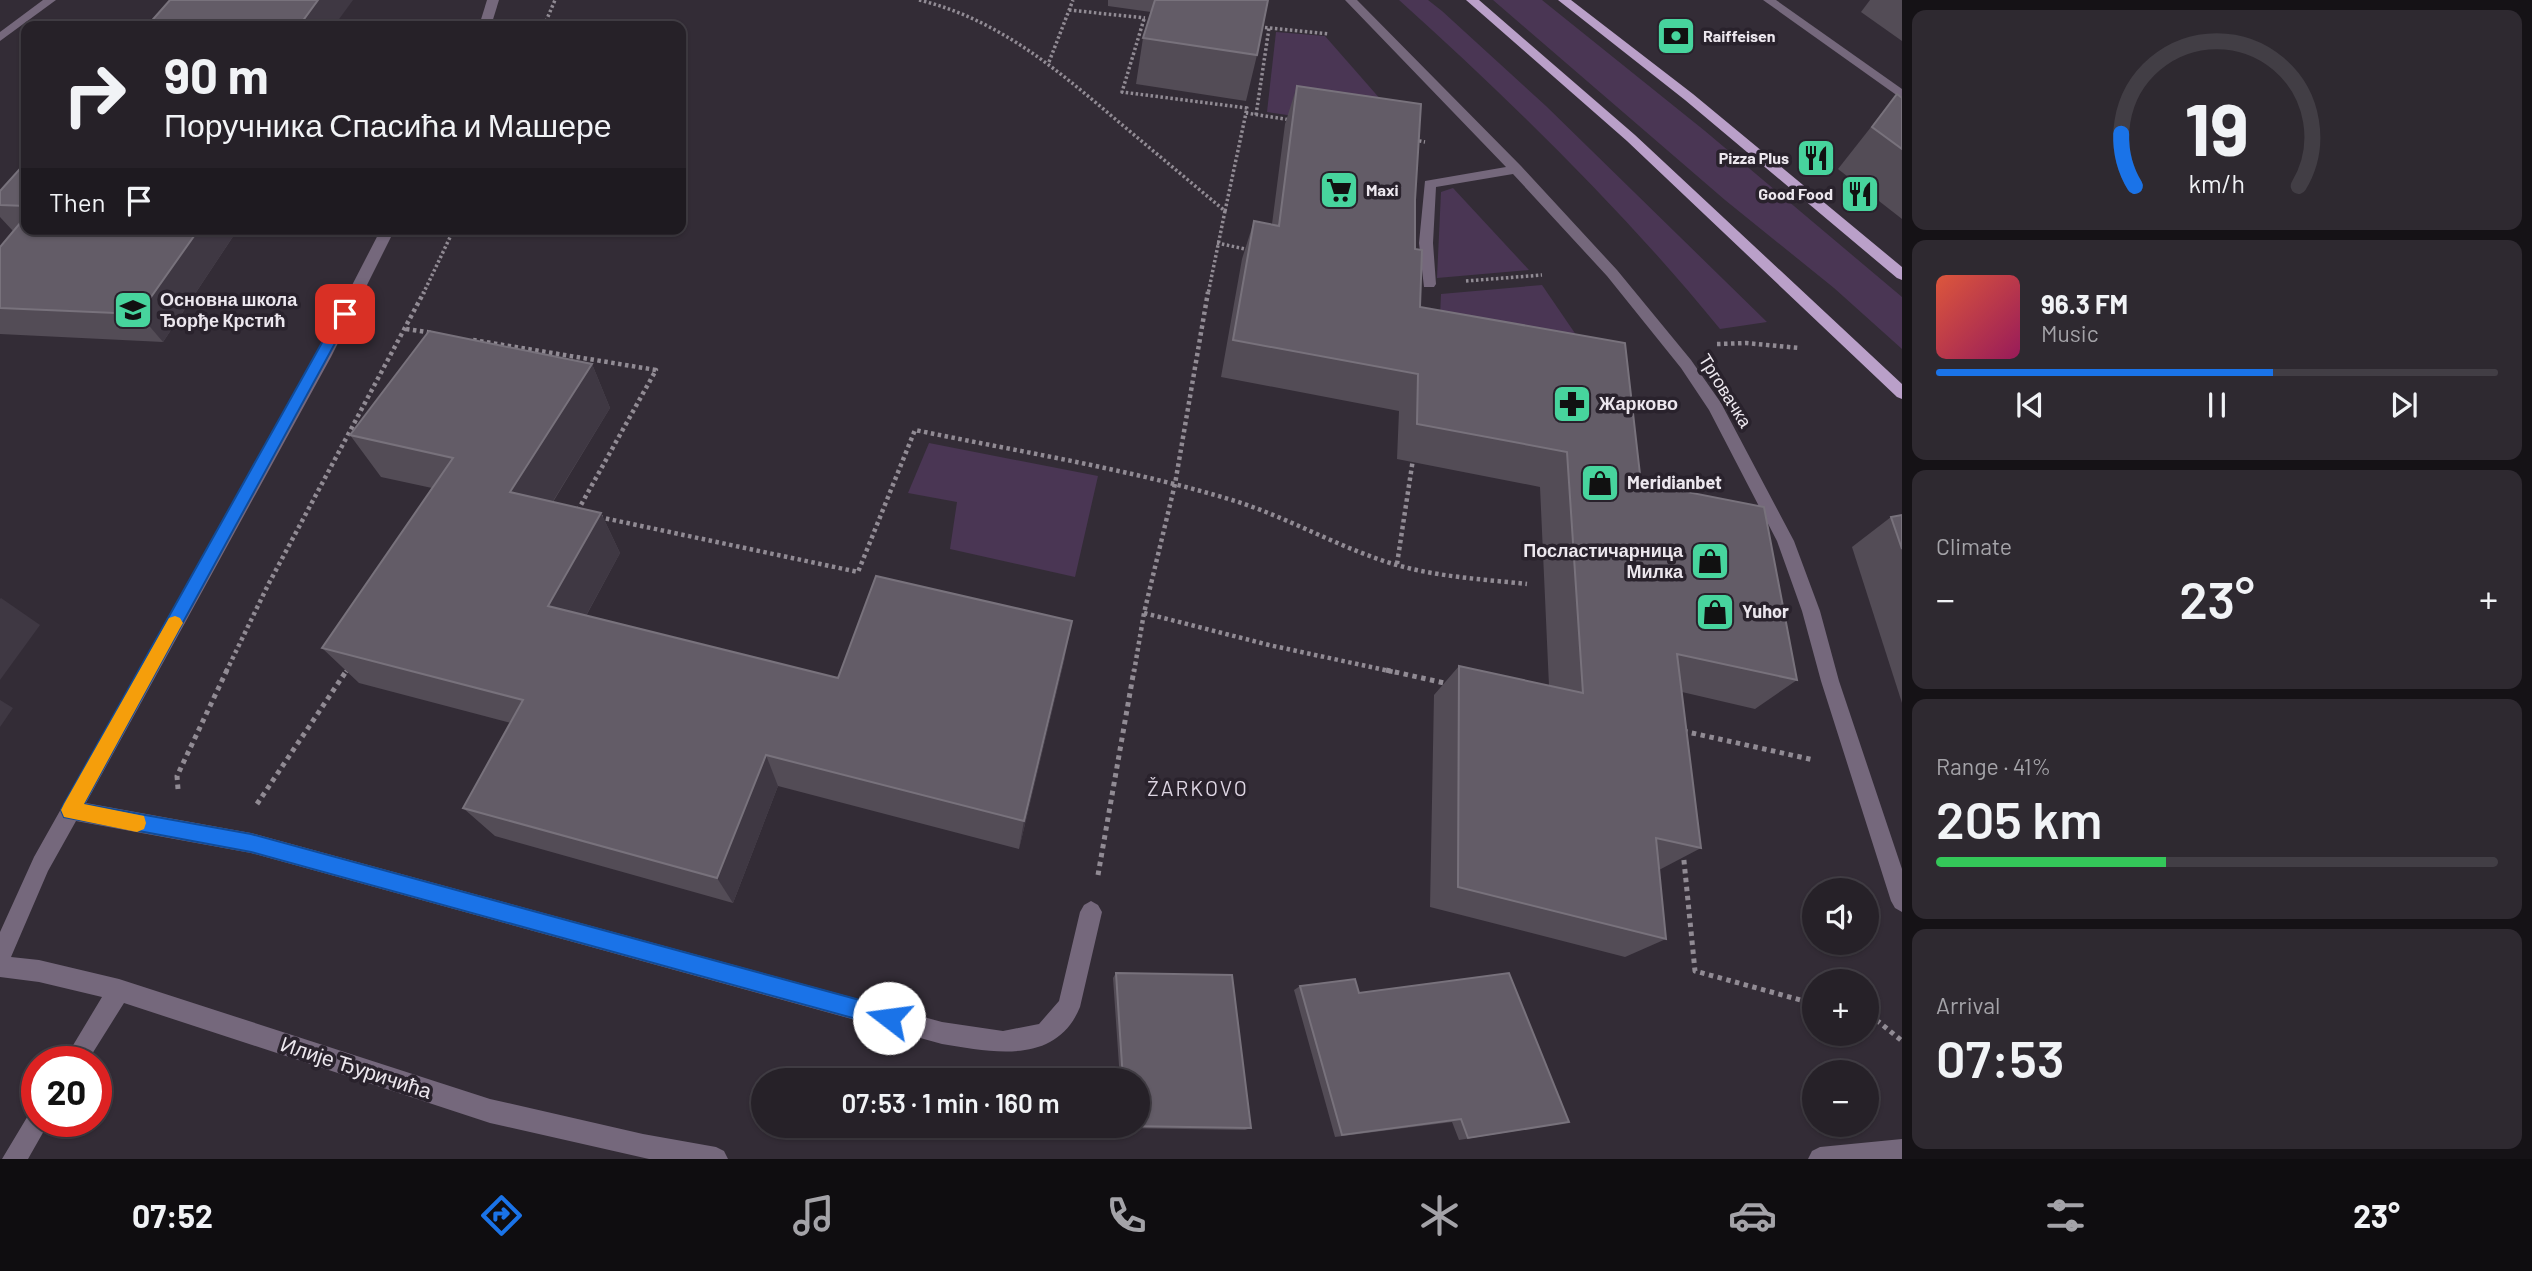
<!DOCTYPE html>
<html lang="en">
<head>
<meta charset="utf-8">
<style>
  :root { --surface:#262128; --page:#2e2930; --text:#f1f3f6; --muted:#a4a3a8; --line:#423e45; --accent:#1a73e8 }
  body { margin:0; font-family:Barlow,sans-serif; background:var(--page); color:var(--text); height:100vh; display:flex; flex-direction:column; font-size:26px; white-space:nowrap }
  * { box-sizing:border-box; margin:0 }
  p { font-size:23px; color:var(--muted) }
  .icon { flex:none; width:38px; height:38px; fill:none; stroke:currentColor; stroke-width:2; stroke-linecap:round; stroke-linejoin:round }
  .map { position:relative; flex:1; overflow:hidden }
  .side { display:flex; flex-direction:column; gap:10px; padding:10px; background:#151216; width:630px }
  .side>* { flex:none }
  .hud { position:absolute; left:21px; top:21px; width:665px; height:214px; border-radius:14px; box-shadow:0 2px 5px #0004,0 0 0 2px var(--line); background:#262128; color:var(--text); overflow:hidden }
  .buttons { position:absolute; left:1802px; top:878px; display:grid; gap:14px }
  .buttons a { display:grid; place-items:center; width:77px; height:77px; border-radius:50%; background:var(--surface); box-shadow:0 2px 5px #0004,0 0 0 2px var(--line); font-size:35px }
  .speed { position:absolute; left:21px; top:1046px; display:flex; gap:14px; font-size:35px; font-weight:700; text-align:center }
  .speed>* { display:grid; place-content:center; width:91px; height:91px; border-radius:50%; background:var(--surface); box-shadow:0 2px 5px #0004,0 0 0 2px var(--line); line-height:1 }
  .speed .limit { border:10px solid #d22; background:#fff; color:#111 }
  .pin { position:absolute; display:grid; place-items:center; width:60px; height:60px; color:#fff; margin:-30px; border-radius:14px; box-shadow:0 4px 10px #0006 }
  .me { position:absolute; width:77px; margin:-38px; rotate:285deg; stroke-linejoin:round; filter:drop-shadow(0 0 5px #0008) }
  .turn { display:flex; align-items:center; gap:24px; height:147px; padding:0 28px; font-size:32px }
  .turn .icon { width:91px; height:91px; stroke-width:2.5 }
  .turn b { display:block; font-size:49px; line-height:60px }
  .then { display:flex; align-items:center; height:66px; padding:0 28px; background:#0003; gap:14px; font-size:26px }
  .big { font-size:52px; font-weight:600; line-height:1.1 }
  .side .tile { flex:1; display:flex; flex-direction:column; justify-content:center; gap:10px; min-width:0; padding:0 24px; border-radius:14px; background:var(--page) }
  .side .dial { align-items:center; gap:0 }
  .dial svg { height:182px; overflow:visible; fill:none; stroke:var(--line); stroke-width:7; stroke-linecap:round; text-anchor:middle }
  .dial text { fill:var(--text); stroke:none }
  .song { display:flex; align-items:center; gap:21px }
  .cover { width:84px; height:84px; border-radius:10px; background:linear-gradient(135deg,hsl(10 70% 55%),hsl(330 70% 35%)) }
  .played { height:7px; border-radius:4px; background:linear-gradient(90deg,var(--accent) 60%,var(--line) 60%) }
  .keys { display:flex; justify-content:space-around; direction:ltr }
  .heat { display:flex; justify-content:space-between; align-items:center; font-size:38px; direction:ltr }
  .charge { height:10px; border-radius:5px; background:linear-gradient(90deg,#34c759 41%,var(--line) 0) }
  .trip { position:absolute; left:751px; top:1068px; width:399px; height:70px; border-radius:35px; background:var(--surface); box-shadow:0 2px 5px #0004,0 0 0 2px var(--line); font-weight:600; line-height:70px; text-align:center }
  .tabs { display:flex; height:112px; justify-content:space-around; align-items:center; background:#0f0d10; color:var(--muted) }
  .tabs .icon { width:49px; height:49px }
  .tabs .selected { color:var(--accent) }
  .tabs b { font-size:32px; color:var(--text) }
  main { display:flex; flex:1; min-height:0 }
  .map>svg:first-child { display:block }
</style>
</head>
<body>
<main>
<div class="map">
<svg width="1902" height="1159" viewBox="0 0 1902 1159">
  <rect width="100%" height="100%" fill="#332c36"/>
  <g fill="#4a3654">
    <path d="M 1399,0 L 1428,0 L 1442,11 L 1546,106 L 1767,322 L 1720,329 C 1623,210 1513,103 1399,0 Z"/>
    <path d="M 1493,0 L 1542,0 L 1705,131 L 1902,297 L 1902,349 L 1834,288 L 1725,200 Z"/>
    <path d="M 1276,32 L 1325,36 L 1410,133 L 1267,112 Z"/>
    <path d="M 1453,188 L 1529,270 L 1437,278 L 1441,192 Z"/>
    <path d="M 1542,285 L 1598,367 L 1439,340 L 1441,294 Z"/>
    <path d="M 929,443 L 1098,476 L 1075,577 L 950,549 L 957,502 L 908,493 Z"/>
  </g>
  <g fill="none" stroke-linecap="round" stroke-linejoin="round">
    <g stroke="#918b94" stroke-width="3.5" stroke-dasharray="2.5 2.5" stroke-linecap="butt">
      <path d="M 919,0 C 997,19 1054,67 1114,118 C 1151,149 1188,180 1225,211 L 1208,294"/>
      <path d="M 1069,10 L 1145,18"/>
      <path d="M 1144,19 L 1122,92 L 1247,108 L 1246,113"/>
      <path d="M 544,26 L 555,0"/>
      <path d="M 1260,27 L 1329,34"/>
      <path d="M 1049,62 L 1073,0"/>
      <path d="M 1256,115 L 1269,28"/>
      <path d="M 1414,140 L 1425,142"/>
      <path d="M 1225,211 L 1246,113 L 1291,120"/>
      <path d="M 1217,243 L 1250,250"/>
      <path d="M 1466,281 L 1542,275"/>
      <path d="M 423,294 L 454,229"/>
    </g>
    <g stroke="#918b94" stroke-width="4.5" stroke-dasharray="3.5 3.5" stroke-linecap="butt">
      <path d="M 406,329 L 433,333"/>
      <path d="M 473,340 L 656,370 L 577,512"/>
      <path d="M 1717,344 L 1746,343 L 1799,348"/>
      <path d="M 599,517 L 858,572 L 915,430 C 1021,452 1129,469 1232,500 C 1287,517 1336,546 1390,563 C 1435,577 1481,579 1527,584"/>
      <path d="M 1397,564 L 1413,459"/>
      <path d="M 1144,613 L 1269,645 L 1394,672"/>
      <path d="M 226,672 L 268,585 L 424,292"/>
      <path d="M 346,672 L 348,669"/>
      <path d="M 1134,672 L 1144,613 L 1175,484 L 1208,292"/>
    </g>
    <g stroke="#918b94" stroke-width="5" stroke-dasharray="4.5 4.5" stroke-linecap="butt">
      <path d="M 1386,670 L 1449,684"/>
      <path d="M 1683,731 L 1814,760"/>
      <path d="M 178,789 L 177,776 L 227,670"/>
      <path d="M 257,804 L 347,670"/>
      <path d="M 1683,851 L 1695,971 L 1815,1004"/>
      <path d="M 1098,875 L 1134,670"/>
      <path d="M 1867,1019 L 1879,1022 L 1902,1041"/>
    </g>
    <g fill="#75687c" fill-rule="evenodd">
      <path d="M 43,0 L 56,0 L 0,41 L 0,32 Z"/>
      <path d="M 487,0 L 499,0 L 491,26 L 479,26 Z"/>
      <path d="M 1345,0 L 1357,0 L 1521,166 L 1617,270 L 1691,360 L 1721,403 L 1794,541 L 1820,611 L 1839,681 L 1902,869 L 1902,912 L 1895,908 L 1891,901 L 1821,681 L 1802,611 L 1777,541 L 1709,410 L 1681,368 L 1607,276 L 1513,174 L 1436,187 L 1433,243 L 1436,284 L 1434,287 L 1424,287 L 1419,243 L 1425,181 L 1506,167 Z"/>
      <path d="M 1763,0 L 1776,0 L 1902,89 L 1902,99 Z"/>
      <path d="M 381,229 L 395,229 L 331,357 L 86,803 L 251,833 L 942,1022 L 1003,1031 L 1039,1024 L 1059,1001 L 1080,912 L 1084,905 L 1091,901 L 1098,905 L 1102,912 L 1080,1007 C 1056,1066 992,1052 942,1044 L 251,853 L 76,821 L 48,871 L 11,957 L 39,960 L 119,979 L 490,1099 L 643,1134 L 716,1147 L 724,1151 L 728,1159 L 649,1159 L 490,1123 L 124,1003 L 87,1062 L 63,1062 L 102,997 L 39,982 L 0,977 L 0,932 L 34,857 L 315,357 Z"/>
      <path d="M 37,1110 L 37,1122 L 49,1122 L 28,1159 L 2,1159 L 29,1114 Z"/>
      <path d="M 1902,1139 L 1902,1159 L 1808,1159 L 1812,1151 L 1820,1147 Z"/>
    </g>
    <g fill="#baa0c9" fill-rule="evenodd">
      <path d="M 1466,0 L 1479,0 L 1635,135 L 1902,384 L 1902,399 L 1897,397 L 1627,141 Z"/>
      <path d="M 1558,0 L 1571,0 L 1693,94 L 1902,267 L 1902,280 L 1897,278 L 1685,100 Z"/>
    </g>
  </g>
  <g fill="#534c56">
    <path d="M 1108,0 L 1268,0 L 1257,55 L 1246,101 L 1136,84 L 1143,38 L 1151,12 L 1108,6 Z"/>
    <path d="M 1870,0 L 1902,0 L 1902,41 L 1861,12 Z"/>
    <path d="M 1297,86 L 1415,200 L 1415,249 L 1420,307 L 1641,483 L 1797,680 L 1755,709 L 1682,692 L 1701,848 L 1659,870 L 1666,939 L 1625,957 L 1430,907 L 1434,695 L 1459,666 L 1549,686 L 1540,487 L 1397,459 L 1399,411 L 1221,377 L 1242,259 L 1254,221 L 1272,224 L 1285,124 Z"/>
    <path d="M 1897,94 L 1902,98 L 1902,219 L 1838,169 Z"/>
    <path d="M 26,162 L 26,229 L 238,229 L 163,342 L 0,334 L 0,247 L 13,231 L 0,217 L 0,191 Z"/>
    <path d="M 592,364 L 610,408 L 553,502 L 601,513 L 620,553 L 586,616 L 838,678 L 1065,657 L 1019,849 L 778,786 L 733,903 L 495,836 L 463,808 L 511,723 L 359,683 L 322,648 L 432,488 L 381,477 L 350,435 Z"/>
    <path d="M 1902,515 L 1902,703 L 1852,547 L 1891,517 Z"/>
    <path d="M 1116,973 L 1251,1128 L 1245,1130 L 1123,1128 L 1123,1125 L 1138,1125 L 1138,1080 L 1120,1080 L 1113,978 Z"/>
    <path d="M 1300,986 L 1359,993 L 1559,1124 L 1459,1140 L 1452,1122 L 1335,1137 L 1294,990 Z"/>
  </g>
  <g fill="#3f3843">
    <path d="M 318,0 L 353,0 L 334,26 L 299,26 Z"/>
    <path d="M 199,229 L 238,229 L 163,342 L 139,314 Z"/>
    <path d="M 592,364 L 610,408 L 534,532 L 510,492 Z"/>
    <path d="M 601,513 L 620,553 L 571,643 L 548,606 Z"/>
    <path d="M 1,598 L 40,625 L 0,680 L 0,599 Z"/>
    <path d="M 1072,621 L 1065,657 L 1019,849 L 1024,821 Z"/>
    <path d="M 0,700 L 13,708 L 0,727 Z"/>
    <path d="M 766,755 L 778,786 L 733,903 L 717,878 Z"/>
  </g>
  <g fill="#635c67" stroke="#78727c" stroke-width="2">
    <path d="M 170,0 L 318,0 L 299,26 L 147,26 Z"/>
    <path d="M 1155,0 L 1268,0 L 1257,55 L 1143,38 Z"/>
    <path d="M 1297,86 L 1421,104 L 1415,200 L 1415,249 L 1422,250 L 1420,307 L 1625,343 L 1641,483 L 1764,507 L 1797,680 L 1677,654 L 1701,848 L 1656,838 L 1666,939 L 1458,887 L 1459,666 L 1583,693 L 1567,452 L 1417,424 L 1418,374 L 1233,340 L 1254,221 L 1279,226 Z"/>
    <path d="M 1897,94 L 1902,98 L 1902,149 L 1872,127 Z"/>
    <path d="M 26,162 L 26,206 L 0,205 L 0,191 Z"/>
    <path d="M 26,216 L 26,229 L 199,229 L 139,314 L 0,308 L 0,247 Z"/>
    <path d="M 429,331 L 592,364 L 510,492 L 601,513 L 548,606 L 838,678 L 876,576 L 1072,621 L 1024,821 L 766,755 L 717,878 L 463,808 L 523,700 L 322,648 L 453,458 L 350,435 Z"/>
    <path d="M 1902,515 L 1902,549 L 1891,517 Z"/>
    <path d="M 1116,973 L 1232,975 L 1251,1128 L 1126,1126 L 1138,1125 L 1138,1080 L 1123,1080 Z"/>
    <path d="M 1509,973 L 1569,1122 L 1468,1138 L 1461,1119 L 1342,1135 L 1300,986 L 1355,979 L 1359,993 Z"/>
  </g>
  <path fill="#1a73e8" stroke="#114b97" stroke-width="2" d="M 345,310 L 351,314 L 84,804 L 251,834 L 889,1008 L 896,1011 L 899,1018 L 896,1026 L 889,1028 L 251,852 L 64,817 L 61,810 L 64,804 L 338,314 Z"/>
  <path fill="#f59e0b" d="M 175,616 L 180,618 L 183,623 L 180,628 L 84,804 L 144,816 L 146,823 L 144,829 L 137,832 L 64,817 L 61,810 L 64,804 L 169,618 Z"/>
  <defs>
    <g id="bank-square" transform="scale(2.0125)"><rect x="-9" y="-9" width="18" height="18" rx="4" fill="#47d49d" stroke="#29222c"/><path d="M-6-4H6V4H-6ZM0-2.3a2.3 2.3 0 1 0 0 4.6a2.3 2.3 0 1 0 0-4.6Z" fill="#111"/></g>
    <g id="restaurant-square" transform="scale(2.0125)"><rect x="-9" y="-9" width="18" height="18" rx="4" fill="#47d49d" stroke="#29222c"/><path d="M-5-6h1v4h1v-4h1v4h1v-4h1v5L-1.5 .5V6h-2V.5L-5-1ZM5-6V6H3V1.5H1.5Q1.5-4 5-6Z" fill="#111"/></g>
    <g id="supermarket-square" transform="scale(2.0125)"><rect x="-9" y="-9" width="18" height="18" rx="4" fill="#47d49d" stroke="#29222c"/><path d="M-6-5.5h2.5l.6 2H6L4.5 2H-2.5L-4.4-4H-6ZM-1.5 3.2a1.3 1.3 0 1 0 .1 0ZM3 3.2a1.3 1.3 0 1 0 .1 0Z" fill="#111"/></g>
    <g id="school-square" transform="scale(2.0125)"><rect x="-9" y="-9" width="18" height="18" rx="4" fill="#47d49d" stroke="#29222c"/><path d="M0-5L7-2L0 1L-7-2ZM-4 1L0 2.5L4 1V4Q0 6-4 4Z" fill="#111"/></g>
    <g id="pharmacy-square" transform="scale(2.0125)"><rect x="-9" y="-9" width="18" height="18" rx="4" fill="#47d49d" stroke="#29222c"/><path d="M-2-6h4v4h4v4h-4v4h-4v-4h-4v-4h4Z" fill="#111"/></g>
    <g id="shop-square" transform="scale(2.0125)"><rect x="-9" y="-9" width="18" height="18" rx="4" fill="#47d49d" stroke="#29222c"/><path d="M-5-2.5h2.3a2.7 3.5 0 0 1 5.4 0H5L5.5 6h-11ZM-1.5-2.5h3a1.5 2.3 0 0 0-3 0Z" fill="#111"/></g>
  </defs>
  <g fill-rule="evenodd">
    <use href="#bank-square" x="1676" y="36"/>
    <use href="#restaurant-square" x="1816" y="158"/>
    <use href="#supermarket-square" x="1339" y="190"/>
    <use href="#restaurant-square" x="1860" y="194"/>
    <use href="#school-square" x="133" y="310"/>
    <use href="#pharmacy-square" x="1572" y="404"/>
    <use href="#shop-square" x="1600" y="483"/>
    <use href="#shop-square" x="1710" y="561"/>
    <use href="#shop-square" x="1715" y="612"/>
  </g>
  <g text-anchor="middle" stroke-width="7" stroke-linejoin="round" paint-order="stroke">
    <g font-size="16" font-weight="bold" fill="#ece7ee" stroke="#29222c" text-anchor="start">
      <text x="1703" y="42">Raiffeisen</text>
      <text x="1789" y="164" text-anchor="end">Pizza Plus</text>
      <text x="1366" y="196">Maxi</text>
      <text x="1833" y="200" text-anchor="end">Good Food</text>
    </g>
    <g font-size="18" font-weight="bold" fill="#ece7ee" stroke="#29222c" text-anchor="start">
      <text x="160" y="306">Основна школа<tspan x="160" dy="21">Ђорђе Крстић</tspan></text>
      <text x="1599" y="410">Жарково</text>
      <text x="1627" y="489">Meridianbet</text>
      <text x="1683" y="557" text-anchor="end">Посластичарница<tspan x="1683" dy="21">Милка</tspan></text>
      <text x="1742" y="618">Yuhor</text>
    </g>
    <g font-size="18" fill="#ece7ee" stroke="#29222c">
      <text transform="translate(1725 391) rotate(58)" y="6">Трговачка</text>
    </g>
    <g font-size="21" letter-spacing="2" fill="#ddd5e2" stroke="#29222c">
      <text x="1198" y="796">ŽARKOVO</text>
    </g>
    <g font-size="21" fill="#ece7ee" stroke="#29222c">
      <text transform="translate(356 1068) rotate(18)" y="7">Илије Ђуричића</text>
    </g>
  </g>
</svg>
<div class="buttons">
<a><svg class="icon" aria-label="sound" viewBox="0 0 24 24"><path d="M4 9h4l5-4v14l-5-4H4zM17 9q2 3 0 6"/></svg></a>
<a>+</a>
<a>−</a>
</div>
<div class="speed"><div class="limit">20</div></div>
<div class="pin" style="left:345px;top:314px;background:#d93025"><svg class="icon" aria-label="arrive" viewBox="0 0 24 24"><path d="M6 21V4h12l-3 4 3 4H6"/></svg></div>
<svg class="me" style="left:889px;top:1018px" viewBox="-20 -20 40 40"><circle r="19" fill="#fff"/><path d="M0-13L10 11 0 6-10 11z" fill="#1a73e8"/></svg>
<div class="trip">07:53 · 1 min · 160 m</div>
<div class="hud">
<div class="turn"><svg class="icon" aria-label="right" viewBox="0 0 24 24"><path d="M7 20v-9h11M14 6l5 5-5 5"/></svg><div><b>90 m</b>Поручника Спасића и Машере</div></div>
<div class="then">Then<svg class="icon" aria-label="arrive" viewBox="0 0 24 24"><path d="M6 21V4h12l-3 4 3 4H6"/></svg></div>
</div>
</div>
<section class="side">
<div class="tile dial"><svg viewBox="0 0 100 80">
<path d="M14 69A42 42 0 1 1 86 69"/>
<path d="M14 69A42 42 0 0 1 8 46" stroke="#1a73e8"/>
<text x="50" y="56" font-size="32" font-weight="700">19</text>
<text x="50" y="72" font-size="11">km/h</text>
</svg></div>
<div class="tile">
<div class="song"><i class="cover"></i><div><b>96.3 FM</b><p>Music</p></div></div>
<div class="played"></div>
<div class="keys"><svg class="icon" aria-label="previous" viewBox="0 0 24 24"><path d="M18 5L8 12l10 7zM5 5v14"/></svg><svg class="icon" aria-label="pause" viewBox="0 0 24 24"><path d="M8 5v14M16 5v14"/></svg><svg class="icon" aria-label="next" viewBox="0 0 24 24"><path d="M6 5l10 7-10 7zM19 5v14"/></svg></div>
</div>
<div class="tile"><p>Climate</p>
<div class="heat"><a>−</a><b class="big">23°</b><a>+</a></div>
</div>
<div class="tile"><p>Range · 41%</p><b class="big">205 km</b><div class="charge"></div></div>
<div class="tile"><p>Arrival</p><b class="big">07:53</b></div>
</section>
</main>
<nav class="tabs">
<b>07:52</b>
<svg class="icon selected" aria-label="directions" viewBox="0 0 24 24"><path d="M12 3l9 9-9 9-9-9zM9 14v-3h6M13 9l2 2-2 2"/></svg>
<svg class="icon" aria-label="music" viewBox="0 0 24 24"><path d="M9 18V5l10-2v13"/><circle cx="6" cy="18" r="3"/><circle cx="16" cy="16" r="3"/></svg>
<svg class="icon" aria-label="phone" viewBox="0 0 24 24"><path d="M5 4h4l2 5-3 2q2 4 5 5l2-3 5 2v4C11 20 4 13 5 4z"/></svg>
<svg class="icon" aria-label="climate" viewBox="0 0 24 24"><path d="M12 3v18M4 7l16 10M4 17L20 7"/></svg>
<svg class="icon" aria-label="car" viewBox="0 0 24 24"><path d="M5 17H2v-5l4-1 3-4h7l3 4 3 1v5h-3M9 17h6M6 11h13"/><circle cx="7" cy="17" r="2"/><circle cx="17" cy="17" r="2"/></svg>
<svg class="icon" aria-label="filters" viewBox="0 0 24 24"><path d="M4 7h16M4 17h16"/><circle cx="9" cy="7" r="2"/><circle cx="15" cy="17" r="2"/></svg>
<b>23°</b>
</nav>
</body>
</html>
